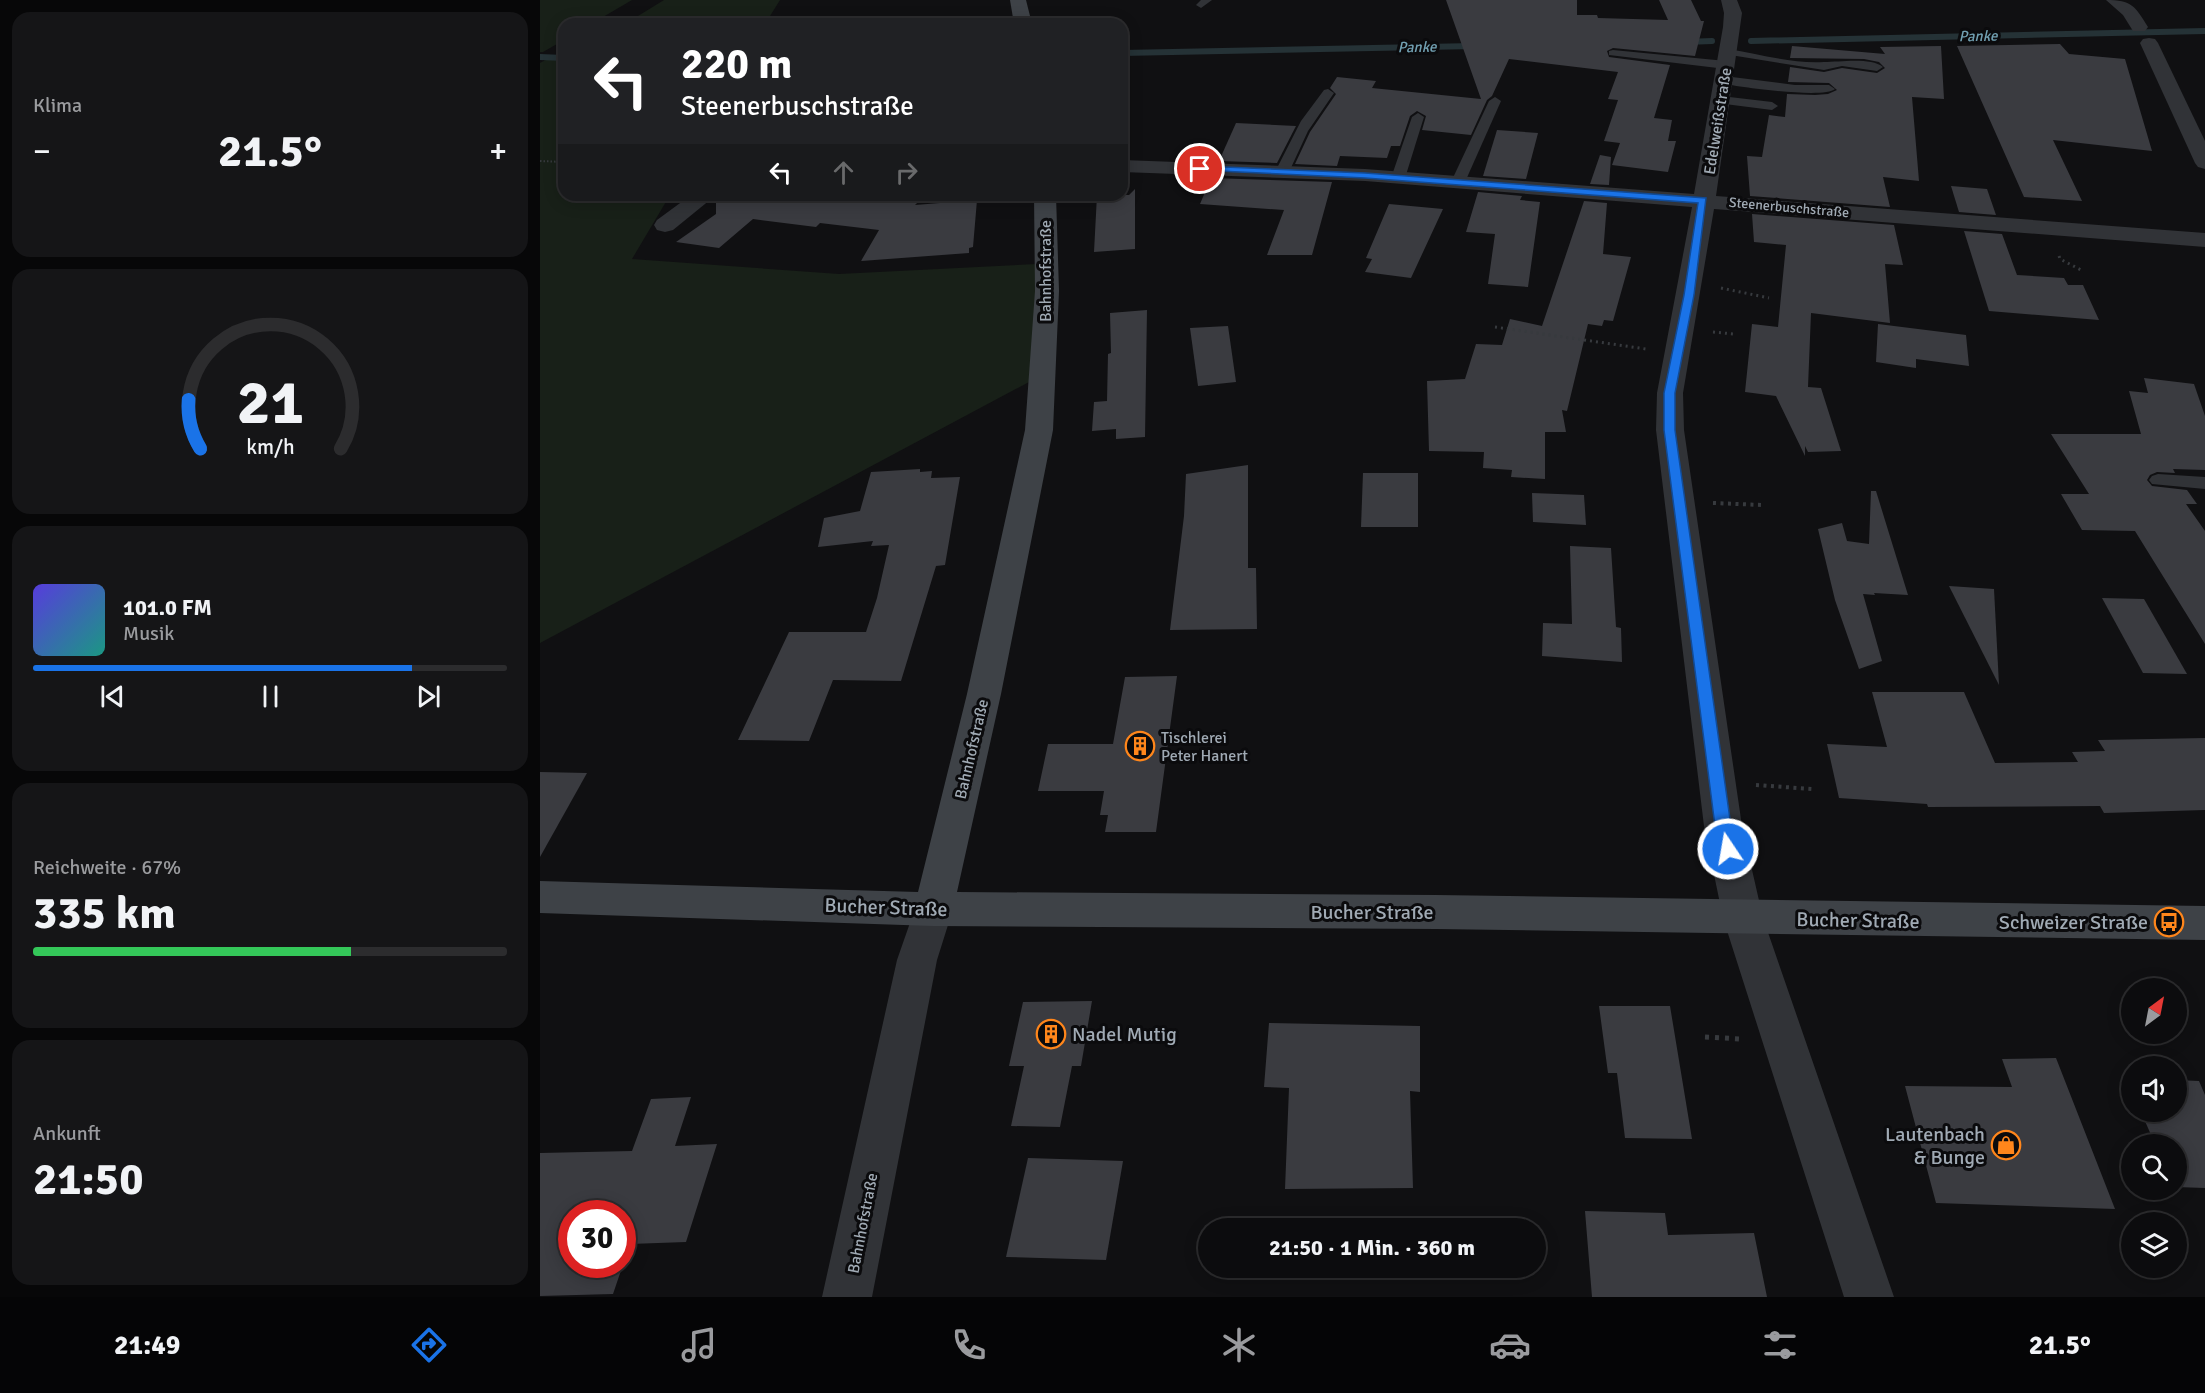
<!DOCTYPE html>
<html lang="de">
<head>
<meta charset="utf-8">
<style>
  :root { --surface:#0c0c0e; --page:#151517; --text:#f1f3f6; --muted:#9a9b9e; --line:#2c2c2e; --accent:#1a73e8 }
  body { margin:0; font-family:Signika,sans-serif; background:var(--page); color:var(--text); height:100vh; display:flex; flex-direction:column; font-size:22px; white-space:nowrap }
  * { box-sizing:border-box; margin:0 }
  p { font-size:20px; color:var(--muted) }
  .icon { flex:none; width:33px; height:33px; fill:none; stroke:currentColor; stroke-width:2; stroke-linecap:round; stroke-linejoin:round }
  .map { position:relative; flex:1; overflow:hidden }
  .sheet { display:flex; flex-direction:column; gap:12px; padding:12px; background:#070708; width:540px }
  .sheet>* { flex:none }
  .top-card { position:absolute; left:18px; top:18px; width:570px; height:183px; border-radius:18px; box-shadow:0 3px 15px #0003,0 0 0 2px var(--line); background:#202124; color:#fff; overflow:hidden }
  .needle { width:39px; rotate:32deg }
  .tools { position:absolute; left:1581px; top:978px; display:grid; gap:12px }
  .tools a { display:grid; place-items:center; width:66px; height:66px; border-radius:50%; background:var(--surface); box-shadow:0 3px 15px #0003,0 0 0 2px var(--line); font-size:30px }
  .speed { position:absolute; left:18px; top:1200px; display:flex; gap:12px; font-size:30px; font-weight:700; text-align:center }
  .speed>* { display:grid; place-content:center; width:78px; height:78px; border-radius:50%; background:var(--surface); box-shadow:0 3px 15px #0003,0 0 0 2px var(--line); line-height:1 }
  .speed .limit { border:9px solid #d22; background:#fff; color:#111 }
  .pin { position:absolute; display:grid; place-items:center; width:51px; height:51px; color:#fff; margin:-26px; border:3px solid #fff; border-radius:50%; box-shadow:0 2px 6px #0007 }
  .me { position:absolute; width:66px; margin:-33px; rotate:348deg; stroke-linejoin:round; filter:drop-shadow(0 0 4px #0008) }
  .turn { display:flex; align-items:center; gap:21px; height:126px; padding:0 24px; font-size:27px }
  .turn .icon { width:78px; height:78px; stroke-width:2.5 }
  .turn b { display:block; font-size:42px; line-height:51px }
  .lanes { display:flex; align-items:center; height:57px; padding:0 24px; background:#0003; justify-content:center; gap:30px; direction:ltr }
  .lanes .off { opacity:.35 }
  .big { font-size:45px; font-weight:700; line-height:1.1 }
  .sheet .widget { flex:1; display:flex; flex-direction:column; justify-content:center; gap:9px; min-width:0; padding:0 21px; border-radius:18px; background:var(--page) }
  .sheet .dial { align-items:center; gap:0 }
  .dial svg { height:156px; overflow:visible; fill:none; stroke:var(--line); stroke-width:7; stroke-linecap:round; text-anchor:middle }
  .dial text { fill:var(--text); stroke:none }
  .song { display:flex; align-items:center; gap:18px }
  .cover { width:72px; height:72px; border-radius:9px; background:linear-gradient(135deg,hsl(250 70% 55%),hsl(170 70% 35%)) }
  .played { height:6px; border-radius:3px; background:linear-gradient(90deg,var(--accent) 80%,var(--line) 80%) }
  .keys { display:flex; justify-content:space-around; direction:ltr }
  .heat { display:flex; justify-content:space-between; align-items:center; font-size:33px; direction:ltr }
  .charge { height:9px; border-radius:4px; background:linear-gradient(90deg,#34c759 67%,var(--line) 0) }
  .trip { position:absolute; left:658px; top:1218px; width:348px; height:60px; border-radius:30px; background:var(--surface); box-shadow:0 3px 15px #0003,0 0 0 2px var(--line); font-weight:700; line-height:60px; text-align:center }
  .menu { display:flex; height:96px; justify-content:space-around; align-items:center; background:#050506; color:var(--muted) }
  .menu .icon { width:42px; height:42px }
  .menu .selected { color:var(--accent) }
  .menu b { font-size:27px; color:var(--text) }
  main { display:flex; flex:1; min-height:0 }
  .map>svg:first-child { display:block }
</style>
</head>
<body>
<main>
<section class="sheet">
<div class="widget"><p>Klima</p>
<div class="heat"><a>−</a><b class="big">21.5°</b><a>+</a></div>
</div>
<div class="widget dial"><svg viewBox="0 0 100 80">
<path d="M14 69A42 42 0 1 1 86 69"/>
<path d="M14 69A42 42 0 0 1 8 44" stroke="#1a73e8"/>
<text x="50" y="56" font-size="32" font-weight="700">21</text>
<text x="50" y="72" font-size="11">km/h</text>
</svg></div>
<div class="widget">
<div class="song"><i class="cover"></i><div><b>101.0 FM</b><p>Musik</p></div></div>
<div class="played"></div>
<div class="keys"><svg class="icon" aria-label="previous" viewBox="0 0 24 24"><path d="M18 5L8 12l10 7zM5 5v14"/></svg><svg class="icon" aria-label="pause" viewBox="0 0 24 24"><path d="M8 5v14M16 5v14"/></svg><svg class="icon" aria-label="next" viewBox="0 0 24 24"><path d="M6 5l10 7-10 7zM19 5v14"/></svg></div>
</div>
<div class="widget"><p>Reichweite · 67%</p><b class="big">335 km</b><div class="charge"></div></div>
<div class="widget"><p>Ankunft</p><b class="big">21:50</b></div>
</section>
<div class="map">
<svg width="1665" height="1297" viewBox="0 0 1665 1297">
  <rect width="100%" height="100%" fill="#101012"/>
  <g fill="#182018">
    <path d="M 0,0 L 92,0 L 51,24 L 24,24 L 24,40 L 3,52 L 0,52 Z"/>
    <path d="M 124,0 L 240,0 L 225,24 L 85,24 Z"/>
    <path d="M 9,58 L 24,58 L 24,195 L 130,195 L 92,259 L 299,274 L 497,264 L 502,375 L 0,643 L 0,63 Z"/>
  </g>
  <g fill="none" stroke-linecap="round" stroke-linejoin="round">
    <g stroke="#253236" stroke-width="6">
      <path d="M 1211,41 L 1665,31"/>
      <path d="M 1146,42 L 1172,41"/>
      <path d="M 582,53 L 935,46"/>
      <path d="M 0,57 L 24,58"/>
    </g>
  </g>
  <g fill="#3a3b40" fill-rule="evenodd">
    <path d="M 906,0 L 1037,0 L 1037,15 L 1057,15 L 1058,18 L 1128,20 L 1119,0 L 1151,0 L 1161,21 L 1164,21 L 1155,56 L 1073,48 L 1067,51 L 1069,57 L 1130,65 L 1114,118 L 1132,120 L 1128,141 L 1136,141 L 1128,172 L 1072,165 L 1080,143 L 1064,141 L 1078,100 L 1068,99 L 1078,72 L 969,59 L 952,96 L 947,100 L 931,135 L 882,130 L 886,116 L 877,111 L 870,116 L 860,146 L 851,146 L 847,158 L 800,156 L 797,166 L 755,164 L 770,132 L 796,94 L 790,88 L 797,77 L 836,81 L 832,88 L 941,99 Z"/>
    <path d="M 1520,44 L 1529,54 L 1585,59 L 1612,151 L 1513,140 L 1542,201 L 1484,197 L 1417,46 Z"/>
    <path d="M 1252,46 L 1345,54 L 1340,47 L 1401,46 L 1404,99 L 1372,97 L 1379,181 L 1343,177 L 1350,207 L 1210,196 L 1207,156 L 1222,157 L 1229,115 L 1245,117 L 1247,94 L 1275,95 L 1288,94 L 1297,90 L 1289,83 L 1248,82 L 1250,67 L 1284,72 L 1302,68 L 1337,73 L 1345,68 L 1339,62 L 1324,59 L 1250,58 Z"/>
    <path d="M 696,123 L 756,126 L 737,163 L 679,161 Z"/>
    <path d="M 957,130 L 998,133 L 986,179 L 943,176 Z"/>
    <path d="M 1060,155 L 1071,157 L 1069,185 L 1050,184 Z"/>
    <path d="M 671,178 L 792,182 L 772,255 L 727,255 L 744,210 L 660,204 Z"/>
    <path d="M 1411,186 L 1447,189 L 1456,215 L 1419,212 Z"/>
    <path d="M 595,189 L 595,249 L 554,252 L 557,195 L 589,195 Z"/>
    <path d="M 938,192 L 982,196 L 980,200 L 1000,202 L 988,287 L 948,284 L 955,234 L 926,232 Z"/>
    <path d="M 178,195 L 385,195 L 375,205 L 437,200 L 433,247 L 429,248 L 429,253 L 321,261 L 339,230 L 280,223 L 276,227 L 213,219 L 179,248 L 136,242 L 176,214 L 176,198 Z"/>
    <path d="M 1044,201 L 1067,203 L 1063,254 L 1091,257 L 1073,321 L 1064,320 L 1062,326 L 1048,324 L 1027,411 L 1022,410 L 1026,432 L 1005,432 L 1005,479 L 971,477 L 972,470 L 943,468 L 944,452 L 889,451 L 887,381 L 925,379 L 936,344 L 962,345 L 970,319 L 1002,326 Z"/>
    <path d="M 849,204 L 903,209 L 871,278 L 825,272 L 832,259 L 826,258 Z"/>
    <path d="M 1212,214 L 1354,225 L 1363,265 L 1345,264 L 1350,323 L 1271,313 L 1268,387 L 1281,388 L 1301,451 L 1268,452 L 1265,446 L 1265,456 L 1236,396 L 1205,392 L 1212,324 L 1238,327 L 1246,245 L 1214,242 Z"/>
    <path d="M 1424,231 L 1462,234 L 1477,275 L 1524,278 L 1528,285 L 1543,285 L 1559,320 L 1449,311 Z"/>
    <path d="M 607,310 L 605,437 L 576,439 L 576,429 L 552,431 L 554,402 L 567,401 L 568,354 L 571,353 L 570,313 Z"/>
    <path d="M 1338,324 L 1426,335 L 1429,366 L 1376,359 L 1376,368 L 1336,362 Z"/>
    <path d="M 688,326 L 696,382 L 658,386 L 650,328 Z"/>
    <path d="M 1604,378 L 1654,384 L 1665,416 L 1665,470 L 1633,469 L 1635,473 L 1617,472 L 1610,475 L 1607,480 L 1612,486 L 1647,490 L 1657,504 L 1646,504 L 1665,531 L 1665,644 L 1595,531 L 1542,530 L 1521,494 L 1549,494 L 1511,434 L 1601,434 L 1589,391 L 1608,393 Z"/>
    <path d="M 708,465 L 708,568 L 716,568 L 717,629 L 630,630 L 644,516 L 646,474 Z"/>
    <path d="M 380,469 L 380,472 L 392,471 L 391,478 L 420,477 L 405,565 L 396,566 L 361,681 L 293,680 L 269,741 L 198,740 L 249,632 L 326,632 L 337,598 L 349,545 L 331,546 L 333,541 L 278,547 L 284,518 L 320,511 L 331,472 Z"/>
    <path d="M 823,473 L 878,473 L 878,527 L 821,527 Z"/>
    <path d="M 1331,491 L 1336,491 L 1368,595 L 1334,593 L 1335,595 L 1323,594 L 1342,661 L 1319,669 L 1295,600 L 1278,529 L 1302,523 L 1307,541 L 1329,544 Z"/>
    <path d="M 992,493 L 1044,495 L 1046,525 L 993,522 Z"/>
    <path d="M 1030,546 L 1071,548 L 1076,627 L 1081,628 L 1082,662 L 1002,656 L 1003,623 L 1032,624 Z"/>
    <path d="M 1409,586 L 1454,589 L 1459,685 Z"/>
    <path d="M 1562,598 L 1604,599 L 1647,674 L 1603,673 Z"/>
    <path d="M 637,676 L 616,832 L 565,832 L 568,815 L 560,815 L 564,791 L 498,791 L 508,744 L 573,744 L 585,677 Z"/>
    <path d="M 1332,692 L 1424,692 L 1455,763 L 1538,762 L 1532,752 L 1565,751 L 1558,740 L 1665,738 L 1665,810 L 1564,813 L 1560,806 L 1388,807 L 1387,804 L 1299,798 L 1287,744 L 1347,747 Z"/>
    <path d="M 0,772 L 47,773 L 0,857 Z"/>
    <path d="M 552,1001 L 541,1066 L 532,1066 L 520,1127 L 471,1126 L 484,1066 L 469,1066 L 483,1002 Z"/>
    <path d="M 1059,1006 L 1130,1006 L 1152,1139 L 1085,1138 L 1077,1073 L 1068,1073 Z"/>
    <path d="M 729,1023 L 880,1026 L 880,1092 L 870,1091 L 873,1188 L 745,1189 L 749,1088 L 724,1087 Z"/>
    <path d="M 1516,1058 L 1575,1209 L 1396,1203 L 1365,1086 L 1472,1087 L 1462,1059 Z"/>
    <path d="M 1636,1080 L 1659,1081 L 1665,1095 L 1665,1188 L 1636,1187 L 1636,1144 L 1615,1144 L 1601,1112 L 1636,1112 Z"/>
    <path d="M 151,1097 L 135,1146 L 177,1144 L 146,1242 L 90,1244 L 73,1294 L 0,1296 L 0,1153 L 92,1151 L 111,1099 ZM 32,1214 L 82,1214 L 82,1264 L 32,1264 Z"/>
    <path d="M 488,1158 L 583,1161 L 566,1260 L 466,1257 Z"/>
    <path d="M 1045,1211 L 1125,1213 L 1128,1235 L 1214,1233 L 1227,1297 L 1052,1297 Z"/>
  </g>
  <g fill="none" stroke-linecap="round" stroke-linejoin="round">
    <path stroke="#373a3e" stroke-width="2" stroke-dasharray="1.5 2" stroke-linecap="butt" d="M 0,161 L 24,162"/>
    <g stroke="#373a3e" stroke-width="3" stroke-dasharray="2 4" stroke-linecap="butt">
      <path d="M 1519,256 L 1520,259 L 1543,271"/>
      <path d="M 1181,288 L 1229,298"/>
      <path d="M 955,327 L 1106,349"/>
      <path d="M 1173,332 L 1194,334"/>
    </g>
    <g stroke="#373a3e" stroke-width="4" stroke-dasharray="3 4.5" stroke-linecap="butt">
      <path d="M 1173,503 L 1222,505"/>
      <path d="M 1216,785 L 1272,789"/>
    </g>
    <path stroke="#373a3e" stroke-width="5" stroke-dasharray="4 6" stroke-linecap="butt" d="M 1165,1037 L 1201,1039"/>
    <g fill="#313337" fill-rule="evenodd">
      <path d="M 661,0 L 672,0 L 661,8 L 656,5 Z"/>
      <path d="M 1188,49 C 1219,54 1253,64 1284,62 C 1300,62 1331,57 1343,67 L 1337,71 L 1302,66 L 1284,70 L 1184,54 L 1184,50 Z"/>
      <path d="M 1073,50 L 1186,61 L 1192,65 L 1186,69 L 1069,55 L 1069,51 Z"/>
      <path d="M 1184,76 L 1255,85 L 1289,85 L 1295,89 C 1284,99 1198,87 1180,83 L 1178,80 Z"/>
      <path d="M 788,89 L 794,93 L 768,131 L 749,172 L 747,175 L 737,175 L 735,172 L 761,121 L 784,90 Z"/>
      <path d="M 1181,96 L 1232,102 L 1238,106 L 1232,110 L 1177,103 L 1177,97 Z"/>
      <path d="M 955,97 L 961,101 L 925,182 L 923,185 L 913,185 L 911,182 L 949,101 Z"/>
      <path d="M 878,113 L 884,117 L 865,178 L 858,182 L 853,181 L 851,178 L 872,117 Z"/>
      <path d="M 1618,474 L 1665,477 L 1665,489 L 1612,484 L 1609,480 L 1612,476 Z"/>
    </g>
    <g fill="#313337" fill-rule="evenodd">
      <path d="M 1181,0 L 1197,0 L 1202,13 L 1176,196 L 1665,233 L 1665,247 L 1174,209 L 1143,393 L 1144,430 L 1202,826 L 1223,918 L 1354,1297 L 1304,1297 L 1183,918 L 1164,826 L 1116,430 L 1117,393 L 1152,207 L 825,181 L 582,172 L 582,160 L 825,169 L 1154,194 L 1183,27 L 1184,13 Z"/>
      <path d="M 1566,0 C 1592,0 1595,6 1608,27 L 1605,31 L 1593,31 L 1583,15 Z"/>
      <path d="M 1609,38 L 1615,39 L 1618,43 L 1665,141 L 1665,169 L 1658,167 L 1655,163 L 1600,43 L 1603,39 Z"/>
      <path d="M 151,195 L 176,195 L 133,230 L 125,232 L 117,230 L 114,225 L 117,220 Z"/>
      <path d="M 393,892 L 407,897 L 413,909 L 397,960 L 332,1297 L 282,1297 L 357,960 L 379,897 Z"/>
    </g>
    <g fill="#3e4247" fill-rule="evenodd">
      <path d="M 470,0 L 486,0 L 492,24 L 474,24 Z"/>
      <path d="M 494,195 L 516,195 L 519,291 L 513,430 L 461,694 L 417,892 L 896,895 L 1665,906 L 1665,940 L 896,929 L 393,926 L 0,913 L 0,881 L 378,892 L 427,694 L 485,430 L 495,291 Z"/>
    </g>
  </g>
  <path fill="#1a73e8" stroke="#114b97" stroke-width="1.5" d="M 660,166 L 825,173 L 1166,198 L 1154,295 L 1135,393 L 1135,430 L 1191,826 L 1196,849 L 1194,854 L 1188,856 L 1183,854 L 1175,826 L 1124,430 L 1124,393 L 1144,295 L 1158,203 L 825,178 L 657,170 L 656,169 Z"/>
  <defs>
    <g id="building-ring" transform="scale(1.5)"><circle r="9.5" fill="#0b0b0d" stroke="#ff861b" stroke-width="1.5"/><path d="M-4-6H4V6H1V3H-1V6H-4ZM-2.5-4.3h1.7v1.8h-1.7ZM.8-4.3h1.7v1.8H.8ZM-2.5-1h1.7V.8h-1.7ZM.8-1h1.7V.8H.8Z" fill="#ff861b"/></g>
    <g id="bus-ring" transform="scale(1.5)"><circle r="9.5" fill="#0b0b0d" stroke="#ff861b" stroke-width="1.5"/><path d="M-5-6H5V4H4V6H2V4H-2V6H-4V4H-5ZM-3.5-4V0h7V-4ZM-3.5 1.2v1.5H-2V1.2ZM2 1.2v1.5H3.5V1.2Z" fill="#ff861b"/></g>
    <g id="shop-ring" transform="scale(1.5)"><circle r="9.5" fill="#0b0b0d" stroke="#ff861b" stroke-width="1.5"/><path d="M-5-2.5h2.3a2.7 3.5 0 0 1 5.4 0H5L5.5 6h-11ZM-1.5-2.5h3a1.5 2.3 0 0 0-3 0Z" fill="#ff861b"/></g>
  </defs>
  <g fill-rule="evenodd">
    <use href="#building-ring" x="600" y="746"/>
    <use href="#bus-ring" x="1629" y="922"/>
    <use href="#building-ring" x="511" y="1034"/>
    <use href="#shop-ring" x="1466" y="1145"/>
  </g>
  <g text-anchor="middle" stroke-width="6" stroke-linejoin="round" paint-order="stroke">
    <g font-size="14" fill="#a0aab4" stroke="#0b0b0d">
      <text transform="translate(1249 207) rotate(5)" y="5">Steenerbuschstraße</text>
    </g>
    <g font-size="15" font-style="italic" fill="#72a1b3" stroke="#0b0b0d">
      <text transform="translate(1438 36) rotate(-1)" y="5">Panke</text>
      <text transform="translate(877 47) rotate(-1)" y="5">Panke</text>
    </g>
    <g font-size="16" fill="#a0aab4" stroke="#0b0b0d">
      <text transform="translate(1177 121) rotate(-81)" y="6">Edelweißstraße</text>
      <text transform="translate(505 271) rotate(-90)" y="6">Bahnhofstraße</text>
      <text transform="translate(431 749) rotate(-77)" y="6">Bahnhofstraße</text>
      <text transform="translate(322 1223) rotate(-79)" y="6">Bahnhofstraße</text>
    </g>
    <g font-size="16" fill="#a0aab4" stroke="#0b0b0d" text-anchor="start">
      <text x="621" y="743">Tischlerei<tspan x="621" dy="18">Peter Hanert</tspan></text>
    </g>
    <g font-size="20" fill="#a0aab4" stroke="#0b0b0d">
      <text transform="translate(346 907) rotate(2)" y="7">Bucher Straße</text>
      <text x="832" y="919">Bucher Straße</text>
      <text transform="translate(1318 920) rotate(1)" y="7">Bucher Straße</text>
    </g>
    <g font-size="20" fill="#a0aab4" stroke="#0b0b0d" text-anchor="end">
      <text x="1608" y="929">Schweizer Straße</text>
      <text x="532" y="1041" text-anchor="start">Nadel Mutig</text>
      <text x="1445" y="1141">Lautenbach<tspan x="1445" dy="23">&amp; Bunge</tspan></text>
    </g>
  </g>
</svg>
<div class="tools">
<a><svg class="needle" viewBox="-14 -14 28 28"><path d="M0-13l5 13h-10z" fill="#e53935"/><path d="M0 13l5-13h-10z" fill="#9a9b9e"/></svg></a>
<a><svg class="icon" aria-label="sound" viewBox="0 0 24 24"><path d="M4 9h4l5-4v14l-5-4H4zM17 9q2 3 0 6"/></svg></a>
<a><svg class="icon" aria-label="search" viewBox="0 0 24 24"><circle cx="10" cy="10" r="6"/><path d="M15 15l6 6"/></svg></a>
<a><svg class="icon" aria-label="layers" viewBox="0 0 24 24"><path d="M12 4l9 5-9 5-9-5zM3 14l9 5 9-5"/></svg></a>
</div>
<div class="speed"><div class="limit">30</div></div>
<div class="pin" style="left:660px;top:169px;background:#d93025"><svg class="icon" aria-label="arrive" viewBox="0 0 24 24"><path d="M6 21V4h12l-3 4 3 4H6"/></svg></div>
<svg class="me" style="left:1188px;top:849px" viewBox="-20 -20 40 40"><circle r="17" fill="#1a73e8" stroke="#fff" stroke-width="3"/><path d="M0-11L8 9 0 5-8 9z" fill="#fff"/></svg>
<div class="trip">21:50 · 1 Min. · 360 m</div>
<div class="top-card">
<div class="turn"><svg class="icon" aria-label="left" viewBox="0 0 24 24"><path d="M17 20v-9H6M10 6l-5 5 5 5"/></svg><div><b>220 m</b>Steenerbuschstraße</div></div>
<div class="lanes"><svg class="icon" aria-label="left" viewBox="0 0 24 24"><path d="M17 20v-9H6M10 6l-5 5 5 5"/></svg><svg class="icon off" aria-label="ahead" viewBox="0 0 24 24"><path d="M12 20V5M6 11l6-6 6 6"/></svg><svg class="icon off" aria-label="right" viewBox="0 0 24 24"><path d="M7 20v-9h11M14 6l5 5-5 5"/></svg></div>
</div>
</div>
</main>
<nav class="menu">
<b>21:49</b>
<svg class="icon selected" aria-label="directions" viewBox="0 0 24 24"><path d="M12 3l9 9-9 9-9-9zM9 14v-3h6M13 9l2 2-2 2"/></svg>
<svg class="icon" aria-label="music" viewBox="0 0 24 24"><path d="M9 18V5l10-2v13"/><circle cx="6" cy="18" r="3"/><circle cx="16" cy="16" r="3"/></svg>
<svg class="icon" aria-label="phone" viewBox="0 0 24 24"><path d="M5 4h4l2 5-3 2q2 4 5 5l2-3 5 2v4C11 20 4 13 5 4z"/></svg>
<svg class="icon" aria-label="climate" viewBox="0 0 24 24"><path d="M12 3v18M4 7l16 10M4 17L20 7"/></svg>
<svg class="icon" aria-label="car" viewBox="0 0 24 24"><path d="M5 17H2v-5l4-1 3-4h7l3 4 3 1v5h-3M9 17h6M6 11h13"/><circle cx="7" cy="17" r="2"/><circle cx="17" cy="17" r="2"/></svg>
<svg class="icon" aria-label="filters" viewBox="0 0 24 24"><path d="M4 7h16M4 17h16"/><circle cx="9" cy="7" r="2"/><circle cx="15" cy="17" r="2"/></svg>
<b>21.5°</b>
</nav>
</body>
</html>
